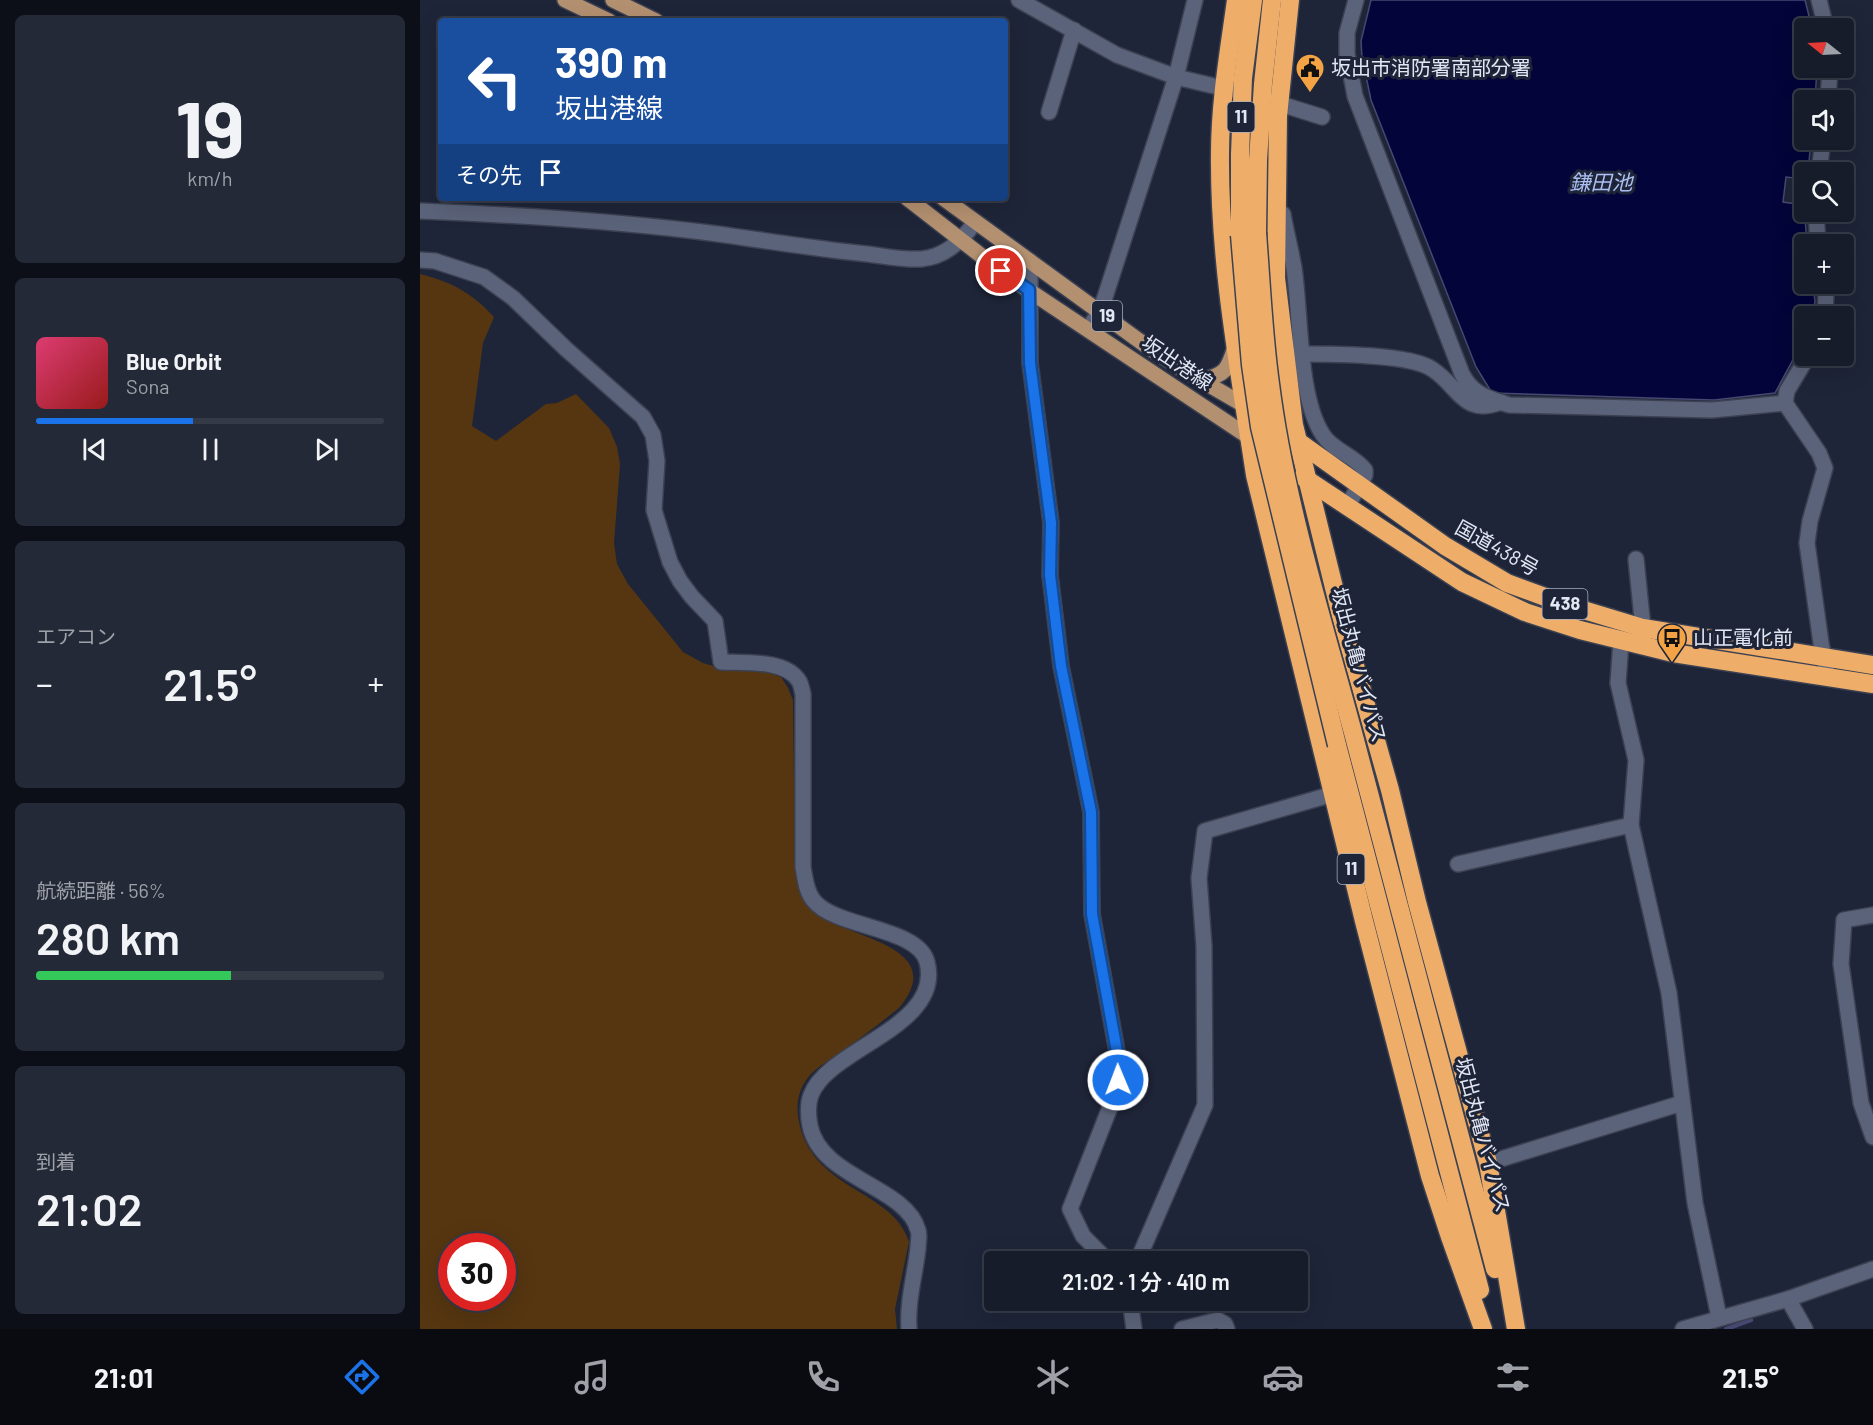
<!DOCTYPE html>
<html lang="ja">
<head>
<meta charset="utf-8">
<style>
  :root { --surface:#161c2a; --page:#232936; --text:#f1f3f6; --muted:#9ea1a8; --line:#353a47; --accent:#1a73e8 }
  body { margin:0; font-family:Barlow,"Noto Sans JP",sans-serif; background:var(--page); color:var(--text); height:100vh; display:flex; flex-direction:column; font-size:22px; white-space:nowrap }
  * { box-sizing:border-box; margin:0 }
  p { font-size:20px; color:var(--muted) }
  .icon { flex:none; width:33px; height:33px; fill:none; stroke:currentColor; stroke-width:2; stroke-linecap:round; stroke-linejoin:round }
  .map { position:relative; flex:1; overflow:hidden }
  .sheet { display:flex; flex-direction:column; gap:15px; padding:15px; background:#0c0f17; width:420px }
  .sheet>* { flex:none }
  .guide { position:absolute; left:18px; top:18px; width:570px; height:183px; border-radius:6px; box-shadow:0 6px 24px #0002,0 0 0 2px var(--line); background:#1a4fa0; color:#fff; overflow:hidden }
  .needle { width:39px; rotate:288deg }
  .buttons { position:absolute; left:1374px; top:18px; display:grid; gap:12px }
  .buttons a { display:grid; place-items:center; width:60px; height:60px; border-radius:6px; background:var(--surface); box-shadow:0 6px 24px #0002,0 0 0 2px var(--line); font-size:30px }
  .speed { position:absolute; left:18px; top:1233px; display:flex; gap:12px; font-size:30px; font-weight:700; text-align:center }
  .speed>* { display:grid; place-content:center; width:78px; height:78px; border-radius:50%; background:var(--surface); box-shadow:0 6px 24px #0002,0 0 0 2px var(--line); line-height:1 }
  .speed .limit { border:9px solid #d22; background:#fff; color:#111 }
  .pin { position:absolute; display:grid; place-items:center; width:51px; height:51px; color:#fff; margin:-26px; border:3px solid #fff; border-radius:50%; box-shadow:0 2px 6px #0007 }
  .me { position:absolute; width:66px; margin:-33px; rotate:359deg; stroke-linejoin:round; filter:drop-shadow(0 0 4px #0008) }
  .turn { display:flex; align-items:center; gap:21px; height:126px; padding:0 18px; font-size:27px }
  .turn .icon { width:78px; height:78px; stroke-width:2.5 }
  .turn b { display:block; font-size:42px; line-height:51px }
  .then { display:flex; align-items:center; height:57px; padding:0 18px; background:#0003; gap:12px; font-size:22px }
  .big { font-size:45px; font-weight:600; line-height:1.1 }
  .sheet .card { flex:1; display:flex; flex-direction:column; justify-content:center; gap:9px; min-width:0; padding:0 21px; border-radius:9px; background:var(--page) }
  .sheet .dial { align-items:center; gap:0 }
  .dial b { font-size:78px; line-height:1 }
  .song { display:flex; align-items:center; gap:18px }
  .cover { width:72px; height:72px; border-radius:9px; background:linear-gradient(135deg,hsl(340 70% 55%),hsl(0 70% 35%)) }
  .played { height:6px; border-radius:3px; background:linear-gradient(90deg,var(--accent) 45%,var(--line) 45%) }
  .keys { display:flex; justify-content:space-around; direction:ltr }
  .heat { display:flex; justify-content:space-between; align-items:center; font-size:33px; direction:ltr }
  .charge { height:9px; border-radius:4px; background:linear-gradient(90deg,#34c759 56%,var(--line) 0) }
  .trip { position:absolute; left:564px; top:1251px; width:324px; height:60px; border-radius:6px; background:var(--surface); box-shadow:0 6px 24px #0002,0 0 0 2px var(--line); font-weight:600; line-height:60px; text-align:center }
  .menu { display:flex; height:96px; justify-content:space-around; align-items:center; background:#090b11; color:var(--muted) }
  .menu .icon { width:42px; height:42px }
  .menu .current { color:var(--accent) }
  .menu b { font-size:27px; color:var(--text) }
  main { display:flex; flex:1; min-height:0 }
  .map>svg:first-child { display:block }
</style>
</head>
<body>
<main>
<section class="sheet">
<div class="card dial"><b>19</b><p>km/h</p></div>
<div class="card">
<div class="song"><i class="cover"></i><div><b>Blue Orbit</b><p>Sona</p></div></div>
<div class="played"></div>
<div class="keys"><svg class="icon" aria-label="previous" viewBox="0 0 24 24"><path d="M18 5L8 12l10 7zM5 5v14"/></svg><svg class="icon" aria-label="pause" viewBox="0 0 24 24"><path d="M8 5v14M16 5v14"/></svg><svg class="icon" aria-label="next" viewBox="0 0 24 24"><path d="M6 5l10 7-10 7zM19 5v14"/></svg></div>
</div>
<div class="card"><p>エアコン</p>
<div class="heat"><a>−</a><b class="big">21.5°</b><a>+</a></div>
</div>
<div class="card"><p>航続距離 · 56%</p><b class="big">280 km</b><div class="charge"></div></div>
<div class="card"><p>到着</p><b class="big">21:02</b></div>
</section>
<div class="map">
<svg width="1453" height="1329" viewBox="0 0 1453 1329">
  <rect width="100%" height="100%" fill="#1e2538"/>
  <path fill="#563611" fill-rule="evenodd" d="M 0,274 C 32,282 52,293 74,317 L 63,343 L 52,426 L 76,441 L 126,404 L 137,403 L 156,394 L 189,428 L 197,447 L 200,464 L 194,543 L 197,564 L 208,584 L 263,652 L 283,663 L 300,668 L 347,672 L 361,677 L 368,688 L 373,700 L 375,870 C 380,888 385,907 402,917 C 435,939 529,948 479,1008 C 460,1023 441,1038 421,1052 C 411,1059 399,1066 391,1074 C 380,1086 376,1100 378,1116 C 388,1191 473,1188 489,1242 L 475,1309 L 477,1329 L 0,1329 ZM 32,1246 L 82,1246 L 82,1298 L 32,1298 Z"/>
  <path fill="#030439" stroke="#464871" stroke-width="1.5" d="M 951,0 L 1385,0 L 1392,28 L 1384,28 L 1384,68 L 1397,68 L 1395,100 L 1384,100 L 1384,140 L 1391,140 L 1388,172 L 1384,172 L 1384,179 L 1366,177 L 1363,202 L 1384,205 L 1387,244 L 1384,244 L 1384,284 L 1393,284 L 1395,302 L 1391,316 L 1384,316 L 1384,337 L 1382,343 L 1355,393 L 1294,400 L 1072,393 L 1056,367 L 951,100 L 942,57 L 941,41 Z"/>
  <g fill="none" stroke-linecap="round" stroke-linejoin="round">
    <path stroke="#464871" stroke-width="4.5" d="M 1306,1329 L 1331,1320"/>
    <g stroke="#3c4152" stroke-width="18">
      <g id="minor">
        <path d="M 599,0 L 697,55 L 756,77 L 811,90"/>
        <path d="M 936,0 L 927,33 L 927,54 L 935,96 L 1042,374 C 1053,395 1068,398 1089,405 L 1292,410 L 1365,403"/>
        <path d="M 1399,0 L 1406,28"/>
        <path d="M 1408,100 L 1410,68"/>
        <path d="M 851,101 L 902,117"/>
        <path d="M 629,112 L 654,30"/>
        <path d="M 1399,172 L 1403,140"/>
        <path d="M 0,211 C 100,215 199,221 298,234 C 348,241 397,249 447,254 C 464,256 483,260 501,259 C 525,257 542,241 555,222"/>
        <path d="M 1396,212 L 1398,244"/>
        <path d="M 863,214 C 866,232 871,250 874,268 C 881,314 878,398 903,435 C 913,451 934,455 945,470 L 945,475 L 927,507"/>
        <path d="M 0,260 L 15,261 L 64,277 L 93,298 L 146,349 L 223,417 L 233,435 L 237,461 L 234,510 L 250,562 L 260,581 L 272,597 L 295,621 L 301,662 C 323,663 366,659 379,681 C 381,684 382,690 383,694 L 383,867 C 385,878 386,892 394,901 C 416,928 498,927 507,962 C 524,1027 408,1048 391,1095 C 387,1105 388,1115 390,1126 C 401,1179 486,1186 498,1230 C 500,1235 498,1242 498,1248 C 495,1275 487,1302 489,1329"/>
        <path d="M 610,261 L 610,363 L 631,523 L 630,575 L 641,666 L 671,812 L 672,914 L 700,1068 L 696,1092 L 650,1209 L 663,1236 L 689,1262"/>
        <path d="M 1405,284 L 1406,293 L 1405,316"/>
        <path d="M 669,328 L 680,311 L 685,297 L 756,77 L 775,0"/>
        <path d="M 874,354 C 905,354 988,353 1012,369 C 1039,386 1043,417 1081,402"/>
        <path d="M 1388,356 L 1367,391 L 1365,403 L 1399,453 L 1405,468 L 1390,521 L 1387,543 L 1401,643 L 1408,677"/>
        <path d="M 1216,559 L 1223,628"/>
        <path d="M 1201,641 L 1198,683 L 1216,760 L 1211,825 L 1249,993 L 1275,1203 L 1299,1317"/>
        <path d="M 1038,864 L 1211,825"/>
        <path d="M 1453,915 L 1424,920 L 1421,964 L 1441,1103 L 1453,1137"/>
        <path d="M 1068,1163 L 1262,1103"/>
        <path d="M 717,1262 L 785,1105 L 784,946 L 779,878 L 785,831 L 913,794"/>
        <path d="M 1368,1299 L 1385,1329"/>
        <path d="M 710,1300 L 714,1329"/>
        <path d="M 762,1329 L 798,1320 L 805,1324 L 807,1329"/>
        <path d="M 1263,1329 L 1368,1299 L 1453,1269"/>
      </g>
    </g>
    <g stroke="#3c4152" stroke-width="18">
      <g id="major">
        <path d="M 145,0 L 189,21"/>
        <path d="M 193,0 L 236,21"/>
        <path d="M 487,198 L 568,261 L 608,290 L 829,437"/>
        <path d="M 523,198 L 725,345 L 760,368 L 822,404"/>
        <path d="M 782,380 C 806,375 808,369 815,347"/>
      </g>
    </g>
    <g stroke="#3c4152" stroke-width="21">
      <g id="highway">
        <path d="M 816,0 C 809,51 800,102 800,154 C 799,262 819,369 835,475 L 944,921 L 1010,1176 L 1030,1237 L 1063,1329"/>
        <path d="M 870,0 L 858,116 L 856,278 L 874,425 L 921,616 L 970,790 L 997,902 L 1068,1163 L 1096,1329"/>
        <path d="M 837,233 L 838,160 L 843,84 L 852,0"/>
        <path d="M 820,235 L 820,154 L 823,78 L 833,0"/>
        <path d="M 876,440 L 1025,546 L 1087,583 L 1147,605 L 1223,628 L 1453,665"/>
        <path d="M 883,477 L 1042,582 L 1105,612 L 1160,630 L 1253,653 L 1453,684"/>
        <path d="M 935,740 L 1075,1269"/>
        <path d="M 917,745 L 1060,1290"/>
      </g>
    </g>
    <use href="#minor" stroke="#5b637a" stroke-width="15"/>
    <use href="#major" stroke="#b39070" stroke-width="15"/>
    <use href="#highway" stroke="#eeae6a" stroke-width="18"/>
    <g stroke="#3c4152" stroke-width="21" stroke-linecap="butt">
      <g id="highway-bridge">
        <path d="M 837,233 C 841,284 843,334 850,384 C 865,503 904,624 935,740"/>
        <path d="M 820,235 L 831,365 L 840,427 L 917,745"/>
      </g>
    </g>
    <use href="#highway-bridge" stroke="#eeae6a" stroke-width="18"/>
  </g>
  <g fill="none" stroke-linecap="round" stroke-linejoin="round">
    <g stroke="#114b97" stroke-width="15">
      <path id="route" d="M 581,271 L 609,290 L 610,363 L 631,523 L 630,575 L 641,666 L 671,812 L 672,914 L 700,1068 L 698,1080"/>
    </g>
    <use href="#route" stroke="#1a73e8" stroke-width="10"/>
  </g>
  <defs>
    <g id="civic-pin" transform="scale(1.5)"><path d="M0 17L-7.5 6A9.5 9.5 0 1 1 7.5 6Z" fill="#f4a344" stroke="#1e2538"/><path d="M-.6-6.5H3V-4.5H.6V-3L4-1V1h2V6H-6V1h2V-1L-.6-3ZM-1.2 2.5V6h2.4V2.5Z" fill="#111"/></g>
    <g id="bus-pin" transform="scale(1.5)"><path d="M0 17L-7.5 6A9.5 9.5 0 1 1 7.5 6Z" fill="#f4a344" stroke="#1e2538"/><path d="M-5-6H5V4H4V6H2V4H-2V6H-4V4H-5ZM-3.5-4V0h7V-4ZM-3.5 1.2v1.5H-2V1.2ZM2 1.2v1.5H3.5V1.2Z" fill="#111"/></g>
  </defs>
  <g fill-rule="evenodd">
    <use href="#civic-pin" x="890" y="68"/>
    <use href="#bus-pin" x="1252" y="638"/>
  </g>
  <g text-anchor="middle" stroke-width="6" stroke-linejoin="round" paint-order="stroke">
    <g fill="#1e2538" stroke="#a7adbc" stroke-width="1.5">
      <rect x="807.5" y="102" width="27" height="30" rx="4.5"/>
      <rect x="672" y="301" width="30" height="30" rx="4.5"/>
      <rect x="1122.5" y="589" width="45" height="30" rx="4.5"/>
      <rect x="917.5" y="854" width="27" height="30" rx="4.5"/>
    </g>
    <g font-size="18" font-weight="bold" fill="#e2e7f4">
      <text x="821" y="123">11</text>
      <text x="687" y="322">19</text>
      <text x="1145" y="610">438</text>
      <text x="931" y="875">11</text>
    </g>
    <g font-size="20" fill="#e2e7f4" stroke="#1e2538" text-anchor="start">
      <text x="911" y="75">坂出市消防署南部分署</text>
      <text x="1273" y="645">山正電化前</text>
    </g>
    <g font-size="20" fill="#e2e7f4" stroke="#1e2538">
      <text transform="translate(757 363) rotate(34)" y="7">坂出港線</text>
      <text transform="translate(1077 548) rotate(29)" y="7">国道438号</text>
      <text transform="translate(939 665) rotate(75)" y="7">坂出丸亀バイパス</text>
      <text transform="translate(1063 1135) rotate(75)" y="7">坂出丸亀バイパス</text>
    </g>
    <g font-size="21" font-style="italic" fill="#acbff4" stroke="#1e2538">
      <text x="1181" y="190">鎌田池</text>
    </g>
  </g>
</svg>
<div class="buttons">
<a><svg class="needle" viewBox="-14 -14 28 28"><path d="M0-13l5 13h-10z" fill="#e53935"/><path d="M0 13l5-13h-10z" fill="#9ea1a8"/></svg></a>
<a><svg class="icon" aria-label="sound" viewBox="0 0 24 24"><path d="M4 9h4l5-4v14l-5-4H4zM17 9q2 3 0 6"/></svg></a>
<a><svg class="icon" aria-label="search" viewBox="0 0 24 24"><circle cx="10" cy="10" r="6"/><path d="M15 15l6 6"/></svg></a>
<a>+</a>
<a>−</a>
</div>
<div class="speed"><div class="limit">30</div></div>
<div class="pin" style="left:581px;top:271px;background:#d93025"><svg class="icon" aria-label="arrive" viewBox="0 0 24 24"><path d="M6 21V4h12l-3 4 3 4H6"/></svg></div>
<svg class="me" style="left:698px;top:1080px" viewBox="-20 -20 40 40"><circle r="17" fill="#1a73e8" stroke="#fff" stroke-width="3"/><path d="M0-11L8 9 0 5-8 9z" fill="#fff"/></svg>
<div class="trip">21:02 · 1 分 · 410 m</div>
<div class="guide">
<div class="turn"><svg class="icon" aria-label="left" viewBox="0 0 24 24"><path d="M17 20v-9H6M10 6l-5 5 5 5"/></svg><div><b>390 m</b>坂出港線</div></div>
<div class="then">その先<svg class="icon" aria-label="arrive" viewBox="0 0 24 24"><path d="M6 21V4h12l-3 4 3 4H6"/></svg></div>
</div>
</div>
</main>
<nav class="menu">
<b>21:01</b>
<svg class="icon current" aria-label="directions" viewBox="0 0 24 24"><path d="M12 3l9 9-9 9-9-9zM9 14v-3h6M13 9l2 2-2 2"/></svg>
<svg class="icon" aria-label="music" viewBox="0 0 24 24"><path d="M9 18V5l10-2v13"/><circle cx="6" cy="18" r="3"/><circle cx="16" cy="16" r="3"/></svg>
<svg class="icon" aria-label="phone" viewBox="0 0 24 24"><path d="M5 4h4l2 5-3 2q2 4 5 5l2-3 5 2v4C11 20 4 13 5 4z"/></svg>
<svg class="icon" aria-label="climate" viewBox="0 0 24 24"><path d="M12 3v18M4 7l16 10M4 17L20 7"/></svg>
<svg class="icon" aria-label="car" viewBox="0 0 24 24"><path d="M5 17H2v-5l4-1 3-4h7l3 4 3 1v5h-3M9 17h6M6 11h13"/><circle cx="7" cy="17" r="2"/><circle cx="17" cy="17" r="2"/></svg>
<svg class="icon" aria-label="filters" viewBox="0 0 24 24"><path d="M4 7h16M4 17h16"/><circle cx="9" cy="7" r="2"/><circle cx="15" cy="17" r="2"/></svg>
<b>21.5°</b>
</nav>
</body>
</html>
